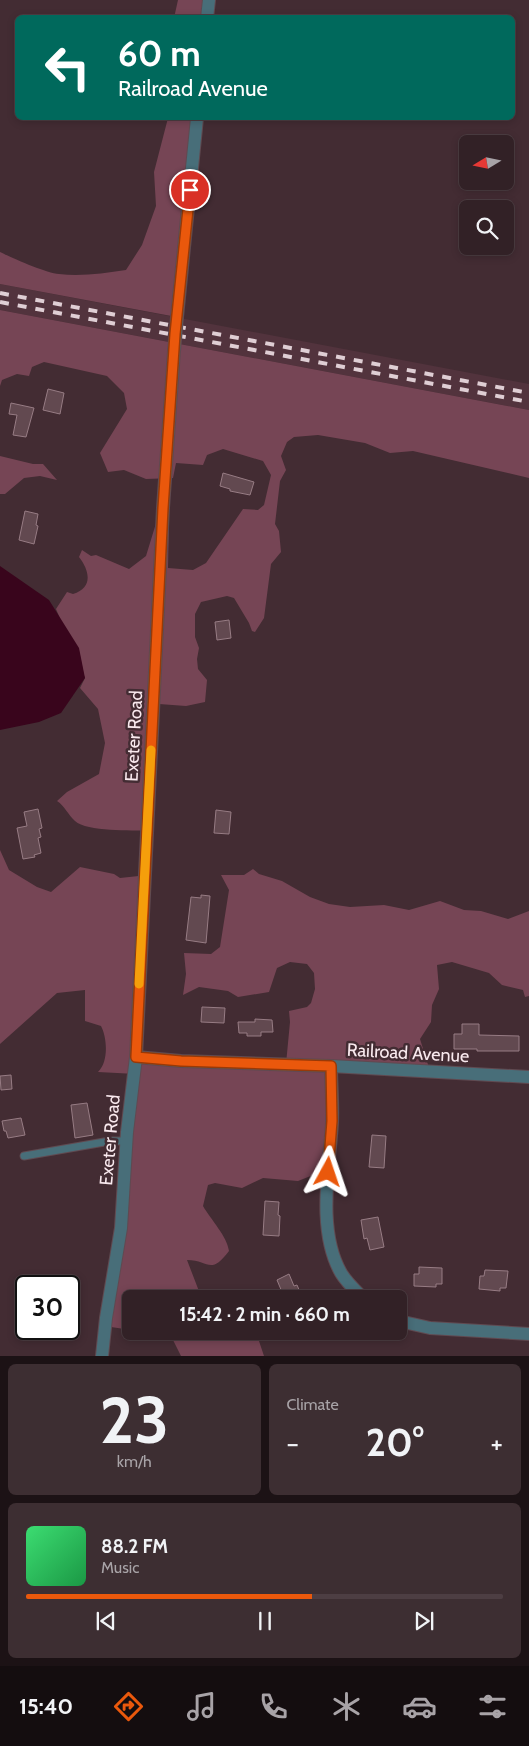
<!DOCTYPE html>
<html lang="en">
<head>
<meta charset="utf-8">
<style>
  :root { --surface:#322126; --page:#3d2e32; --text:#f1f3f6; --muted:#a8a3a7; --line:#4d3e43; --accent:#ea580c }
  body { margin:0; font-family:Cabin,sans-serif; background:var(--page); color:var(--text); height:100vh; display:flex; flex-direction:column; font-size:19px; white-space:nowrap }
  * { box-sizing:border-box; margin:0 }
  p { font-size:16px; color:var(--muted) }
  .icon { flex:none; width:28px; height:28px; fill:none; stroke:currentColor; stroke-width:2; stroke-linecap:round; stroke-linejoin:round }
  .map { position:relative; height:1356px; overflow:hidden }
  .side { display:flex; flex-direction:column; gap:8px; padding:8px; background:#1c1215; flex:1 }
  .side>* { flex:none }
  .banner { position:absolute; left:15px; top:15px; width:500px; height:105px; border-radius:8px; box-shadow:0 2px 8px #0003,0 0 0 1px var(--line); background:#00695c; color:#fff; overflow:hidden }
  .needle { width:32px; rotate:260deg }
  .buttons { position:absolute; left:459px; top:135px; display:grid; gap:10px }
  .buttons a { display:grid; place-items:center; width:55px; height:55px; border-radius:8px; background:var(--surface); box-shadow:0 2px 8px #0003,0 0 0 1px var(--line); font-size:25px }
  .speed { position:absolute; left:15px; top:1275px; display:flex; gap:10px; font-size:25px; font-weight:700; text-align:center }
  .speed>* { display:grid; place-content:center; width:65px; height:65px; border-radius:50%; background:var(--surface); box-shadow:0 2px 8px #0003,0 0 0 1px var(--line); line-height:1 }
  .speed .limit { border:2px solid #111; border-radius:8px; background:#fff; color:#111 }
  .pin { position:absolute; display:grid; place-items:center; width:42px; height:42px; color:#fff; margin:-21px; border:2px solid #fff; border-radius:50%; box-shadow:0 1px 5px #0007 }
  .me { position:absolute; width:55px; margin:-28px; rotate:5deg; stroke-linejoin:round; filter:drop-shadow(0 0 4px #0008) }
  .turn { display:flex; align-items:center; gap:18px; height:105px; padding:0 20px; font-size:22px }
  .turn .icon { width:65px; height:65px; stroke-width:2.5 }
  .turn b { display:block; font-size:35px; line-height:42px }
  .big { font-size:38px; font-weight:800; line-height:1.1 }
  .side .tile { flex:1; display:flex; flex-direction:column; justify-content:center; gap:8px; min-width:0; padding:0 18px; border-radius:8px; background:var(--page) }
  .side .dial { align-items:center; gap:0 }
  .dial b { font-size:65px; line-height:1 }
  .song { display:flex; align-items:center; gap:15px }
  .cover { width:60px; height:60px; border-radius:8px; background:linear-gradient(135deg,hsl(140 70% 55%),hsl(140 70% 35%)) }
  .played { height:5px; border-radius:2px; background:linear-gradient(90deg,var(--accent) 60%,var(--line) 60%) }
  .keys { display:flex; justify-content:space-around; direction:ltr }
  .heat { display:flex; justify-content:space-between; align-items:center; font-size:28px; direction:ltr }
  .side .tiles { flex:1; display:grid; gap:8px; grid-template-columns:1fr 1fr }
  .tile:last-child { grid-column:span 2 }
  .trip { position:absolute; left:122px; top:1290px; width:285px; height:50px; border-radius:8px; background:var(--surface); box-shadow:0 2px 8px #0003,0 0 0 1px var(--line); font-weight:800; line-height:50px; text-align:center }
  .tabs { display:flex; height:80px; justify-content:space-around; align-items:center; background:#140d0f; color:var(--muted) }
  .tabs .icon { width:35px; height:35px }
  .tabs .on { color:var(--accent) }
  .tabs b { font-size:22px; color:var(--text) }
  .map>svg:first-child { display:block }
</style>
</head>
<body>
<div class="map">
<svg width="529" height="1356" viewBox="0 0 529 1356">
  <rect width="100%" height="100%" fill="#432c33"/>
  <path fill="#52333d" d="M 0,284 L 529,384 L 529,410 L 0,310 Z"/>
  <g fill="#764555">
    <path d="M 178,0 L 213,0 L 211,17 L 174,18 Z"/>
    <path d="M 168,118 L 202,118 L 182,318 L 0,284 L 0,252 C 12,258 46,273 59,274 C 81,277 104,273 126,270 L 142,245 L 156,206 L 154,172 Z"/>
    <path d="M 0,310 L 529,410 L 529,478 L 413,451 L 390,453 L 365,443 L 318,435 L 294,437 L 287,442 L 281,456 L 286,470 L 280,481 L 275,524 L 279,531 L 281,552 L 271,564 L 264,618 L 255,632 L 252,631 L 249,623 L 234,598 L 227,596 L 201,602 L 195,614 L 195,637 L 199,648 L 197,659 L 198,669 L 207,680 L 205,702 L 186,706 L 159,704 L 149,831 C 132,830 87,832 75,821 C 68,815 65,806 57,801 L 67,792 L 99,774 L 105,743 L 98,709 L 80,688 L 85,678 L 56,609 L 67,592 L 73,594 C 93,588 90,571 79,557 L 82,550 L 91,556 L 96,555 L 129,569 L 146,556 L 157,520 L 169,520 L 168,568 L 193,570 L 206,563 L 243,509 L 258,510 L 264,505 L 271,475 L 263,461 L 223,449 L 207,455 L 203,465 L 176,463 L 173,478 L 146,479 L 124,470 L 108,472 L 100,453 L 127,409 L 124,393 L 107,376 L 44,362 L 32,367 L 29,376 L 17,374 L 2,380 L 0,386 Z"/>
    <path d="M 0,456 L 33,464 L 43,464 L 57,480 L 40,476 L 24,478 L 5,494 L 0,494 Z"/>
    <path d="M 0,850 L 9,870 L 37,887 L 51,892 L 80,867 L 114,874 L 120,878 L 148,875 L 139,1051 L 286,1064 L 290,1022 L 289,1011 L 307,1007 L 311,1003 L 315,989 L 314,973 L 307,964 L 290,962 L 277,968 L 269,992 L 238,997 L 228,991 L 199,987 L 183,995 L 186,974 L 184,953 L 211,954 L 220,947 L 229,890 L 221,875 L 244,875 L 253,869 L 259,874 L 282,881 L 310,897 L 329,904 L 350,907 L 384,905 L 409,910 L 440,901 L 464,910 L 481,911 L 508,919 L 529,911 L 529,996 L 525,997 L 523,990 L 502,985 L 489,973 L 452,962 L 437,965 L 439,989 L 432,1005 L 431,1022 L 420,1039 L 430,1071 L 335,1068 L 326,1170 L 298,1181 L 263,1178 L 242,1188 L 215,1183 L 208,1185 L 203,1206 C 211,1220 227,1236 229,1251 C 210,1276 209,1260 187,1260 L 202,1299 L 131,1299 L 131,1330 L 111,1327 L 136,1074 L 98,1072 C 109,1062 107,1037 101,1026 L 85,1021 L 85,990 L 57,993 L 0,1044 Z"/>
    <path d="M 145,1331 L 247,1331 L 258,1338 L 264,1356 L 181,1356 L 173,1340 Z"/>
  </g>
  <path fill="#39051c" d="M 0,566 L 49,600 L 79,648 L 85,678 L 61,713 L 39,722 L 0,730 Z"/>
  <g fill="#624950" stroke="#977c84">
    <path d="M 48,389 L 64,393 L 60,414 L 43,410 Z"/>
    <path d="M 11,403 L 34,408 L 26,437 L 13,435 L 17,415 L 9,414 Z"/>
    <path d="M 223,473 L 254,482 L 250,495 L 230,491 L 230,489 L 220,486 Z"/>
    <path d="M 25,511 L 38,514 L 36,525 L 38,526 L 34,544 L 19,540 Z"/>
    <path d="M 229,620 L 231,638 L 217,640 L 215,622 Z"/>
    <path d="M 38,809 L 42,828 L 39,829 L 41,837 L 38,838 L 41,853 L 34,855 L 35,857 L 23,859 L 17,828 L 27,826 L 24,812 Z"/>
    <path d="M 216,810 L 231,812 L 229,834 L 214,833 Z"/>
    <path d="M 201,895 L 210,896 L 206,943 L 186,940 L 191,897 L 201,898 Z"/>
    <path d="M 202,1007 L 225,1008 L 224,1023 L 201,1022 Z"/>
    <path d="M 255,1019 L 272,1020 L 273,1032 L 261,1032 L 261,1036 L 247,1036 L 247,1033 L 239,1033 L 238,1022 L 255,1022 Z"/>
    <path d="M 462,1024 L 479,1024 L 479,1035 L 519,1036 L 519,1051 L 477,1051 L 477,1049 L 454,1049 L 454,1034 L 462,1034 Z"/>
    <path d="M 11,1075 L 12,1089 L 1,1090 L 0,1076 Z"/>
    <path d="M 87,1103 L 93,1135 L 75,1138 L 71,1105 Z"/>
    <path d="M 21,1118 L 25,1135 L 8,1138 L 6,1131 L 4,1131 L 2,1121 Z"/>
    <path d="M 372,1135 L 386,1136 L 384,1168 L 369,1167 Z"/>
    <path d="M 265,1201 L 279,1202 L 278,1215 L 280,1216 L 279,1236 L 263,1235 Z"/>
    <path d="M 378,1217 L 384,1247 L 370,1250 L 367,1238 L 364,1239 L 361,1220 Z"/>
    <path d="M 419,1267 L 442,1268 L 442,1284 L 436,1284 L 436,1287 L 414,1286 L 414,1274 L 419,1274 Z"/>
    <path d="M 485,1270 L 508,1271 L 506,1288 L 500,1288 L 500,1291 L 479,1289 L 480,1276 L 484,1276 Z"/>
    <path d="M 289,1274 L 294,1286 L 297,1285 L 303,1299 L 268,1299 L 282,1292 L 277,1280 Z"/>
  </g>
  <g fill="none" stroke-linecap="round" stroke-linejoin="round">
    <g stroke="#604a51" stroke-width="9">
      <path id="service" d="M 24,1156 L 110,1141 L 127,1141"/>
    </g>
    <g stroke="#604a51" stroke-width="14">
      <g id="minor">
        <path d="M 331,1066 C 331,1085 333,1104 332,1123 C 329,1170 317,1231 341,1273 C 347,1283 356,1291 364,1299"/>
        <path d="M 399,1321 L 430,1328 L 529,1334"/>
      </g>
    </g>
    <g stroke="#604a51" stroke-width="14">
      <g id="tertiary">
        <path d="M 207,18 L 209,0"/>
        <path d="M 177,317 L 197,118"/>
        <path d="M 136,1057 L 181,1061 L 331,1066 L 529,1077"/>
        <path d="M 102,1356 L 106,1318 L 121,1228 L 127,1132 L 136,1057 L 163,508 L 174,351"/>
      </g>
    </g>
    <use href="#service" stroke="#486e79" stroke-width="7"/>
    <use href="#minor" stroke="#486e79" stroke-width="12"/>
    <use href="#tertiary" stroke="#486e79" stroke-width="12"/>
    <g stroke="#dfced4" stroke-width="4" stroke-dasharray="9 9" stroke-linecap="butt">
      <path d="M 0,293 L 529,393"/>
      <path d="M 0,302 L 529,402"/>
    </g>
    <g stroke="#604a51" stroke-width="14" stroke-linecap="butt">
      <path id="tertiary-bridge" d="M 174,351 L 177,317"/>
    </g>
    <use href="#tertiary-bridge" stroke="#486e79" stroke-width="12"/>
  </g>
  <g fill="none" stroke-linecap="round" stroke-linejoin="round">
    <g stroke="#983908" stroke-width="12">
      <path id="route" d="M 190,190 L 175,334 L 163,508 L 136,1057 L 181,1061 L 331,1066 L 332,1121 L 328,1172"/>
    </g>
    <use href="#route" stroke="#ea580c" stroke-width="9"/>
    <path stroke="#f59e0b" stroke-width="9" d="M 139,984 L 151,750"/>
  </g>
  <g text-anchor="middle" stroke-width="5" stroke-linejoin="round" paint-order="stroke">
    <g font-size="18" fill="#f9e9ee" stroke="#432c33">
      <text transform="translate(134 736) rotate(-87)" y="6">Exeter Road</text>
      <text transform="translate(408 1053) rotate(3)" y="6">Railroad Avenue</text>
      <text transform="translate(110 1140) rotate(-85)" y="6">Exeter Road</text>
    </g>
  </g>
</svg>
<div class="buttons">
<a><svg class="needle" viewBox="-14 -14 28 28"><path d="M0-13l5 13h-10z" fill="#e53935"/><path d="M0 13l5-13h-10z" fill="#a8a3a7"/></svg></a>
<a><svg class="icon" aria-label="search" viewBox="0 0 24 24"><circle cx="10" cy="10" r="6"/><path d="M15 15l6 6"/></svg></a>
</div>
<div class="speed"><div class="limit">30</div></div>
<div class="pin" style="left:190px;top:190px;background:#d93025"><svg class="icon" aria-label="arrive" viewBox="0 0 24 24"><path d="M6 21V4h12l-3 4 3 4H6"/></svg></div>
<svg class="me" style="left:328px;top:1172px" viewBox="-20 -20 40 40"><path d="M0-17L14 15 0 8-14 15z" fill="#ea580c" stroke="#fff" stroke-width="4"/></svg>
<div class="trip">15:42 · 2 min · 660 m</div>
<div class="banner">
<div class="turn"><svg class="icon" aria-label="left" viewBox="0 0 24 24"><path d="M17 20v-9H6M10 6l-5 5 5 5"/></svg><div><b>60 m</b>Railroad Avenue</div></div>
</div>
</div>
<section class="side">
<div class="tiles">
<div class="tile dial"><b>23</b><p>km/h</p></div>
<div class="tile"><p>Climate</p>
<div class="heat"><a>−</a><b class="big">20°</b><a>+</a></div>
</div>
<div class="tile">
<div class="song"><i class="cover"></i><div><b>88.2 FM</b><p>Music</p></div></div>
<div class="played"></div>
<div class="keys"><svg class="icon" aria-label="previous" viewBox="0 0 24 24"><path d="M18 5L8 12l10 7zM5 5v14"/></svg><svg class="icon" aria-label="pause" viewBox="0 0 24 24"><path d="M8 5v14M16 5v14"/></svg><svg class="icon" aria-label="next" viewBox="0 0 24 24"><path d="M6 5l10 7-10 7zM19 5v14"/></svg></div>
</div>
</div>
</section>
<nav class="tabs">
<b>15:40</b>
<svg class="icon on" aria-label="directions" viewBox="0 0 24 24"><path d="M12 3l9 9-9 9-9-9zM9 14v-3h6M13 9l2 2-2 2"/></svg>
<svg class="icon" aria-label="music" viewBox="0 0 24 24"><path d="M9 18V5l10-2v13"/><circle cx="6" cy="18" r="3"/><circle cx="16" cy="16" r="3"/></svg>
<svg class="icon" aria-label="phone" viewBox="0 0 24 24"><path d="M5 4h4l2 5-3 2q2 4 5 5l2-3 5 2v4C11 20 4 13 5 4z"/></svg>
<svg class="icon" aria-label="climate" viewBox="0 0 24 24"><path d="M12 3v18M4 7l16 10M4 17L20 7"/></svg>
<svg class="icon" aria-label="car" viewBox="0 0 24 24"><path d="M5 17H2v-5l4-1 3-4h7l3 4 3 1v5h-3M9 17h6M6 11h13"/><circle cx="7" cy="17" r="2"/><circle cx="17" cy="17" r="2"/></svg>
<svg class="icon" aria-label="filters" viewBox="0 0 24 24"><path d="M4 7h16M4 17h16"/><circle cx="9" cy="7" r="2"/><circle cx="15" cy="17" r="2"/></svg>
</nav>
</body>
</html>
